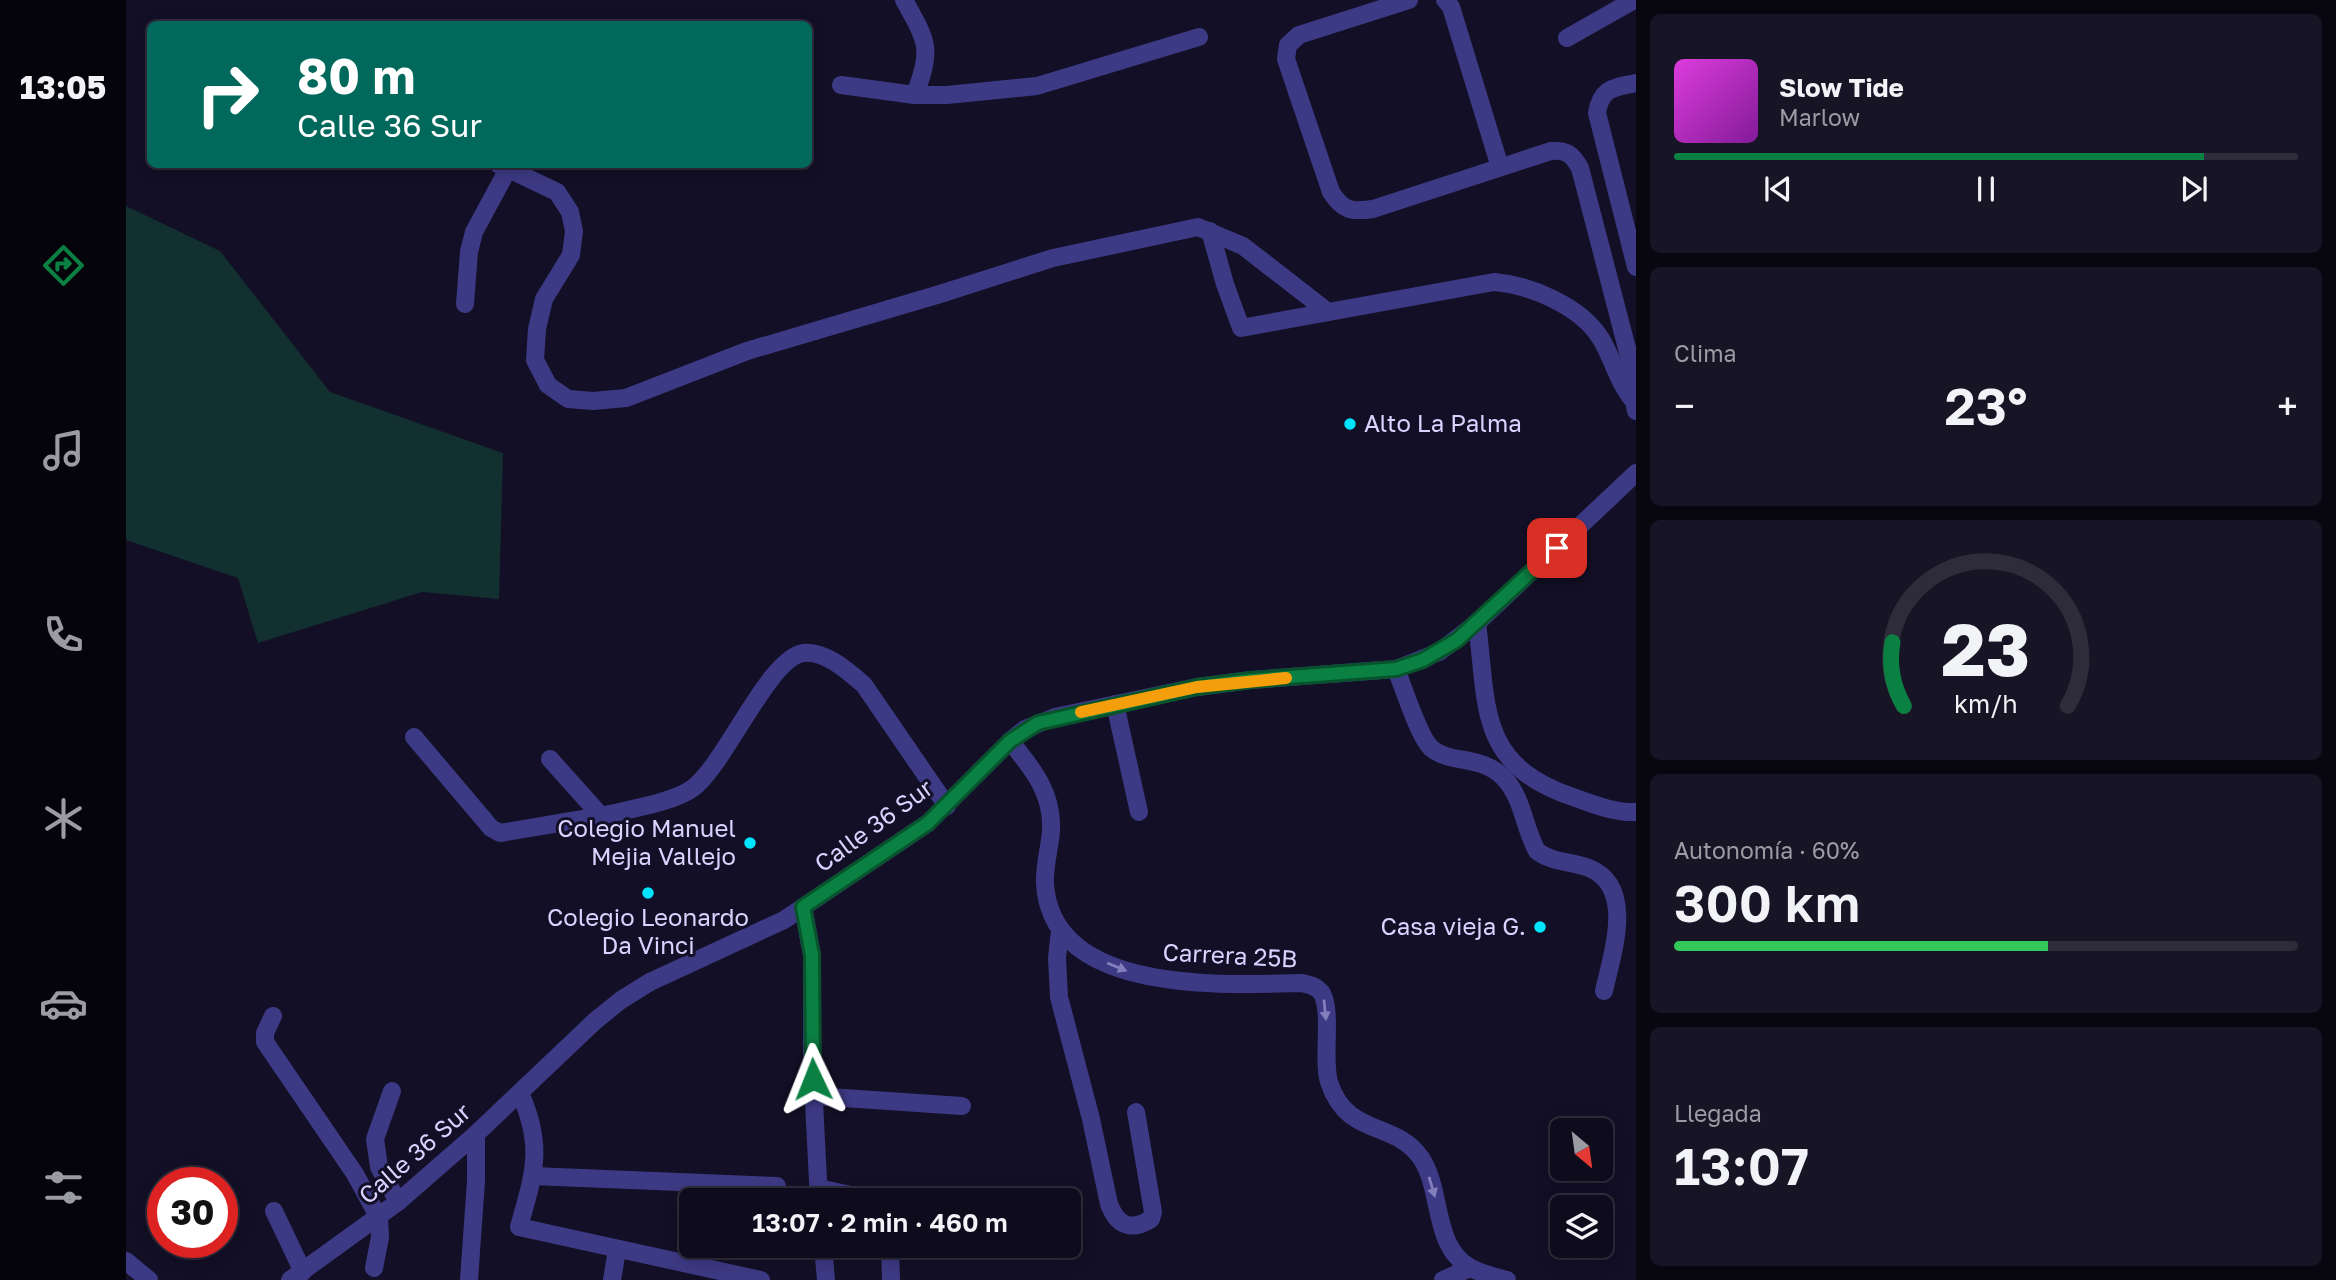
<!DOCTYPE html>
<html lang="es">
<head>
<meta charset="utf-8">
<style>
  :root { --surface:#0e0b1c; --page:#171425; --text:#f1f3f6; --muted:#9b9ba3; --line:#2e2b3b; --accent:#0b8043 }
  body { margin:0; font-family:"Golos Text",sans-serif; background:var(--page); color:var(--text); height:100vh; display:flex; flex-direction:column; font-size:26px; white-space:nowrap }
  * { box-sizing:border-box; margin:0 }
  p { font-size:23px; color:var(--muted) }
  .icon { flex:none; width:38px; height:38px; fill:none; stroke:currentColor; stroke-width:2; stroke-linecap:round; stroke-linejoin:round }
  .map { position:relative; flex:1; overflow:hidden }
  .sheet { display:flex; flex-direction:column; gap:14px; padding:14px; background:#08060f; width:700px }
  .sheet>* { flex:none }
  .top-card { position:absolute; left:21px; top:21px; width:665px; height:147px; border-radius:10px; box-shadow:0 4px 18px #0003,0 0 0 2px var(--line); background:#00695c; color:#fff; overflow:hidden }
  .needle { width:46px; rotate:151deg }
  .fabs { position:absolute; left:1424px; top:1118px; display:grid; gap:14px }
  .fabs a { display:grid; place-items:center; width:63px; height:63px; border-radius:10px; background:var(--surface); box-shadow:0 4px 18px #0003,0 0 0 2px var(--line); font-size:35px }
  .speed { position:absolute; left:21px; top:1167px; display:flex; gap:14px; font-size:35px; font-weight:700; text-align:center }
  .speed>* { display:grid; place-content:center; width:91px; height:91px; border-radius:50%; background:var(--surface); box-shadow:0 4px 18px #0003,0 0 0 2px var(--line); line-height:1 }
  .speed .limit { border:10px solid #d22; background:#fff; color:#111 }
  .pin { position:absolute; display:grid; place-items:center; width:60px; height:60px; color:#fff; margin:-30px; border-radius:14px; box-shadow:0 4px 10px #0006 }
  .me { position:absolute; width:77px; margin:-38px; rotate:358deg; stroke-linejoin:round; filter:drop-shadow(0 0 5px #0008) }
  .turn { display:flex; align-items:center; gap:24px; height:147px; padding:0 35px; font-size:32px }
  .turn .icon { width:91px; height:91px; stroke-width:2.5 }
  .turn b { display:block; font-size:49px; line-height:60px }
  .big { font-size:52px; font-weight:600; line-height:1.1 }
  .sheet .tile { flex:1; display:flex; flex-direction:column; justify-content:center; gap:10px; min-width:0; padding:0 24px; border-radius:10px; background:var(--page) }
  .sheet .dial { align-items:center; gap:0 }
  .dial svg { height:182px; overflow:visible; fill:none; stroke:var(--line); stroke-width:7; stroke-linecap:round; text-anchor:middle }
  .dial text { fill:var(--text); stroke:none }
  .song { display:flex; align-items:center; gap:21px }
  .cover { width:84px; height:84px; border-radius:10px; background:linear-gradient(135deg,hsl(300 70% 55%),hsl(290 70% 35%)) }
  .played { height:7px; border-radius:4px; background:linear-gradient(90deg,var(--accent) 85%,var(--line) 85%) }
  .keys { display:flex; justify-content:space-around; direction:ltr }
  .heat { display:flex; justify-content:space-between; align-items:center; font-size:38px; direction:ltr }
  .charge { height:10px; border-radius:5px; background:linear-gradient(90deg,#34c759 60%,var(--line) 0) }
  .trip { position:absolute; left:553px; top:1188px; width:402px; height:70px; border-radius:10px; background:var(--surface); box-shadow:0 4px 18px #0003,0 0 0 2px var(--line); font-weight:600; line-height:70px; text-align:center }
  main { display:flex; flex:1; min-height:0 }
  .dock { display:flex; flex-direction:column; width:126px; justify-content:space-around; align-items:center; background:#06040b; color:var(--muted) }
  .dock .icon { width:49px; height:49px }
  .dock .on { color:var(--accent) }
  .dock b { font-size:32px; color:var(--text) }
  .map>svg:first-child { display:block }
</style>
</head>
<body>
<main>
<nav class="dock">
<b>13:05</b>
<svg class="icon on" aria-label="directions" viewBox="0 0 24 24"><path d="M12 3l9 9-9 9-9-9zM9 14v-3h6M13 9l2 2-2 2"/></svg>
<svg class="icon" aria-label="music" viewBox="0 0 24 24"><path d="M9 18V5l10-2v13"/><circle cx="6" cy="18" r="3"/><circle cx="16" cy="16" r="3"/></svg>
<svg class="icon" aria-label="phone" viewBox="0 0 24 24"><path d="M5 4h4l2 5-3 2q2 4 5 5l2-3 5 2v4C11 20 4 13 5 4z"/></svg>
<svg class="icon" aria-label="climate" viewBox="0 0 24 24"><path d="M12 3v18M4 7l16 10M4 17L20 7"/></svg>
<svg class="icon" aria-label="car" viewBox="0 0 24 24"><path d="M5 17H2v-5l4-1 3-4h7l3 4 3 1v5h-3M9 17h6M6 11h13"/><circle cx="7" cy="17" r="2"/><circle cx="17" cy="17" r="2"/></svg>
<svg class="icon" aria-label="filters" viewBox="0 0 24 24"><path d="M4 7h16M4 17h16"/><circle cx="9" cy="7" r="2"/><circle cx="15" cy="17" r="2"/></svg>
</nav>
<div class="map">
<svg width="1510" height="1280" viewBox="0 0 1510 1280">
  <rect width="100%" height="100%" fill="#130f26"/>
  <path fill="#12302f" d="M 0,206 L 94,251 L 204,392 L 377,453 L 373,599 L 296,592 L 132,643 L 112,578 L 0,540 Z"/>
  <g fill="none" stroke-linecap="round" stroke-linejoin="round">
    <g stroke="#3d3a85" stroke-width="18">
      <path d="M 778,0 C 802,43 806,48 789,95"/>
      <path d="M 1283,0 L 1173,35 L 1162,45 L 1160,59 L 1205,192 C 1217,211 1226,212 1247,209 L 1425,151 C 1441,150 1446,154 1454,168 L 1510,383 L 1508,401 L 1510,411"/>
      <path d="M 1319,0 L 1325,7 L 1374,167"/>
      <path d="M 1441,38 L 1508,0"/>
      <path d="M 1510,83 C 1488,88 1475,87 1471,113 L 1510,267"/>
      <path d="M 715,85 L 789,95 L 821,95 L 911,86 L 1073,37"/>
      <path d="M 372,164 L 431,192 L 444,212 L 448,231 L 445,255 L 418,299 L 411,329 L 409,360 L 422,385 L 442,399 L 467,401 L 500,398 L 621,351 L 814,294 L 927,258 L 1072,227 L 1117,246 L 1202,312"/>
      <path d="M 1084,231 L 1099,284 L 1115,328 L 1368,282 C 1404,285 1455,306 1475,339 C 1487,359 1492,383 1508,401"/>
      <path d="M 339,304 L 343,252 L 348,232 L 382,169"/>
      <path d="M 1351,623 C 1362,708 1351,764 1447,797 C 1467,804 1488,813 1510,812"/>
      <path d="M 1270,669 C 1277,686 1293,737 1305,748 C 1325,765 1355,754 1378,778 C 1397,798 1398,828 1411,851 C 1426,863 1446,861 1463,868 C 1510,887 1486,954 1478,991"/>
      <path d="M 989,704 L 1013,812"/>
      <path d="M 288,737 L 365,828 L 374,833 L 475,816"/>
      <path d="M 884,741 C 906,768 927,793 925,830 C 924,848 918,865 919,884 C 926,995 1098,985 1176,983 C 1184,985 1190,986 1195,992 C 1207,1009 1196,1059 1203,1082 C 1221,1138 1269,1120 1295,1158 C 1317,1191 1306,1247 1345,1268 C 1356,1274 1369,1277 1381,1280"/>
      <path d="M 424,759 L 475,816 C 499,810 547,803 567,788 C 600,763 642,659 677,653 C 699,650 723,672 738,685 L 821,806"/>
      <path d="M 677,907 L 686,955 L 686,1062 L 693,1200"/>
      <path d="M 934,930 L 931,958 L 933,997 L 965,1119 L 983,1204 C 991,1225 1004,1232 1025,1219 L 1027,1212 L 1010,1112"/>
      <path d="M 147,1016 L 139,1033 L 139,1042 L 229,1174 L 253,1218 L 254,1237 L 248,1268"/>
      <path d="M 266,1091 L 249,1139 L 253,1167 L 272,1202"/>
      <path d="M 394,1093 C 418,1147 408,1173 393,1227 L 635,1280"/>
      <path d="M 688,1096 L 836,1106"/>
      <path d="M 407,1176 L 651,1186"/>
      <path d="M 692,1188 L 725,1195 L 737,1200"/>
      <path d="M 148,1211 L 177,1272"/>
      <path d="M 697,1246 L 700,1280"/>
      <path d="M 764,1246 L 765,1280"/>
      <path d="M 0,1261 L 23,1280"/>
      <path d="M 164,1280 L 272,1202 L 350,1134 L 469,1021 L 495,1000 L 524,982 L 658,920 L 802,823 L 884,741 L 899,729 L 929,717 L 1071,687 L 1125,680 L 1270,669 L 1313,652 L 1351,623 L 1510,473"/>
      <path d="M 343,1280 L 350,1181 L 350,1134"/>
      <path d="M 486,1280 L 491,1250"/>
      <path d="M 1317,1280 L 1344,1268"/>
    </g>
  </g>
  <defs><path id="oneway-solid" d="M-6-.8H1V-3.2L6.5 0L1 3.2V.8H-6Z" transform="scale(1.75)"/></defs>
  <g fill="#837fbc">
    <use href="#oneway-solid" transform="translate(991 967) rotate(22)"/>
    <use href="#oneway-solid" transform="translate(1199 1010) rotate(84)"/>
    <use href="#oneway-solid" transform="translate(1306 1187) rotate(73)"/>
  </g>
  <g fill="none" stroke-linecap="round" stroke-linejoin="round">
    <g stroke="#07532c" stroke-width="18">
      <path id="route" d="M 687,1079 L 686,955 L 677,907 L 802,823 L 884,741 L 912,723 L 1071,687 L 1125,680 L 1270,669 L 1297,660 L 1331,640 L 1431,548"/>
    </g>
    <use href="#route" stroke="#0b8043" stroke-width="12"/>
    <path stroke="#f59e0b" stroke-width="12" d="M 955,712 L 1071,687 L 1160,678"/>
  </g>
  <g fill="#00e5ff" stroke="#130f26" stroke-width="2.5">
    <circle cx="1224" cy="424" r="7"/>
    <circle cx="624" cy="843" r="7"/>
    <circle cx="522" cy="893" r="7"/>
    <circle cx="1414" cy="927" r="7"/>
  </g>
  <g text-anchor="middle" stroke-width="6" stroke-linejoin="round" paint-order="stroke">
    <g font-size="24" fill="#d9d4ff" stroke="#130f26" text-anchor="end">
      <text x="1238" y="432" text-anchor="start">Alto La Palma</text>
      <text x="610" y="837">Colegio Manuel<tspan x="610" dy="28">Mejia Vallejo</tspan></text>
      <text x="522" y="926" text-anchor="middle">Colegio Leonardo<tspan x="522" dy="28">Da Vinci</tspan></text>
      <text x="1400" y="935">Casa vieja G.</text>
    </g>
    <g font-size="24" fill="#d9d4ff" stroke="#130f26">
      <text transform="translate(748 826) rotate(-36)" y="8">Calle 36 Sur</text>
      <text transform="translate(1104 956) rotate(3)" y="8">Carrera 25B</text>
      <text transform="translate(289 1154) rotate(-41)" y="8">Calle 36 Sur</text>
    </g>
  </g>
</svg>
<div class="fabs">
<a><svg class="needle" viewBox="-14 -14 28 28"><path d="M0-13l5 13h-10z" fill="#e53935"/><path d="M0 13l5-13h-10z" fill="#9b9ba3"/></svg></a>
<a><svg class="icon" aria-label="layers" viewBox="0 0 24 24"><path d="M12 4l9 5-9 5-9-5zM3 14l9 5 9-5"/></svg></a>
</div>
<div class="speed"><div class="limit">30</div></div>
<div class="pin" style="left:1431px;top:548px;background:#d93025"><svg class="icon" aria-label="arrive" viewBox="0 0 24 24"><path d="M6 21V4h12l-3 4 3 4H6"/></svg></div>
<svg class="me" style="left:687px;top:1079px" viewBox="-20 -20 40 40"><path d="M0-17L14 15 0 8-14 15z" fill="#0b8043" stroke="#fff" stroke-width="4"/></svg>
<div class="trip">13:07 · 2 min · 460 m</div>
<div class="top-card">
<div class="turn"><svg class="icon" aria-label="right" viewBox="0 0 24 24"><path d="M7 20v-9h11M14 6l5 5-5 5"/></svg><div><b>80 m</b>Calle 36 Sur</div></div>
</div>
</div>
<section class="sheet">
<div class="tile">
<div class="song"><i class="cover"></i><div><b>Slow Tide</b><p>Marlow</p></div></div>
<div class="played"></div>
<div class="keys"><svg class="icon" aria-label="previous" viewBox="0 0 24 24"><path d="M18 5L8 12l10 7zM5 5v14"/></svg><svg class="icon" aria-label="pause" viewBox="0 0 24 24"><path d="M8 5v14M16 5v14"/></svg><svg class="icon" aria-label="next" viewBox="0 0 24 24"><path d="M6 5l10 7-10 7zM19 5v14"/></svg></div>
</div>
<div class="tile"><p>Clima</p>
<div class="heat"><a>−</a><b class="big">23°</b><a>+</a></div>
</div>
<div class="tile dial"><svg viewBox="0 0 100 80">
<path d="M14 69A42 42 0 1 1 86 69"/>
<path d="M14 69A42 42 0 0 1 9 41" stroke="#0b8043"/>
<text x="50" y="56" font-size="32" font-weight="700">23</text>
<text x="50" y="72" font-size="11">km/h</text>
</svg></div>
<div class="tile"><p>Autonomía · 60%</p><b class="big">300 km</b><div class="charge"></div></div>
<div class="tile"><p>Llegada</p><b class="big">13:07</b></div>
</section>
</main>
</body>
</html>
